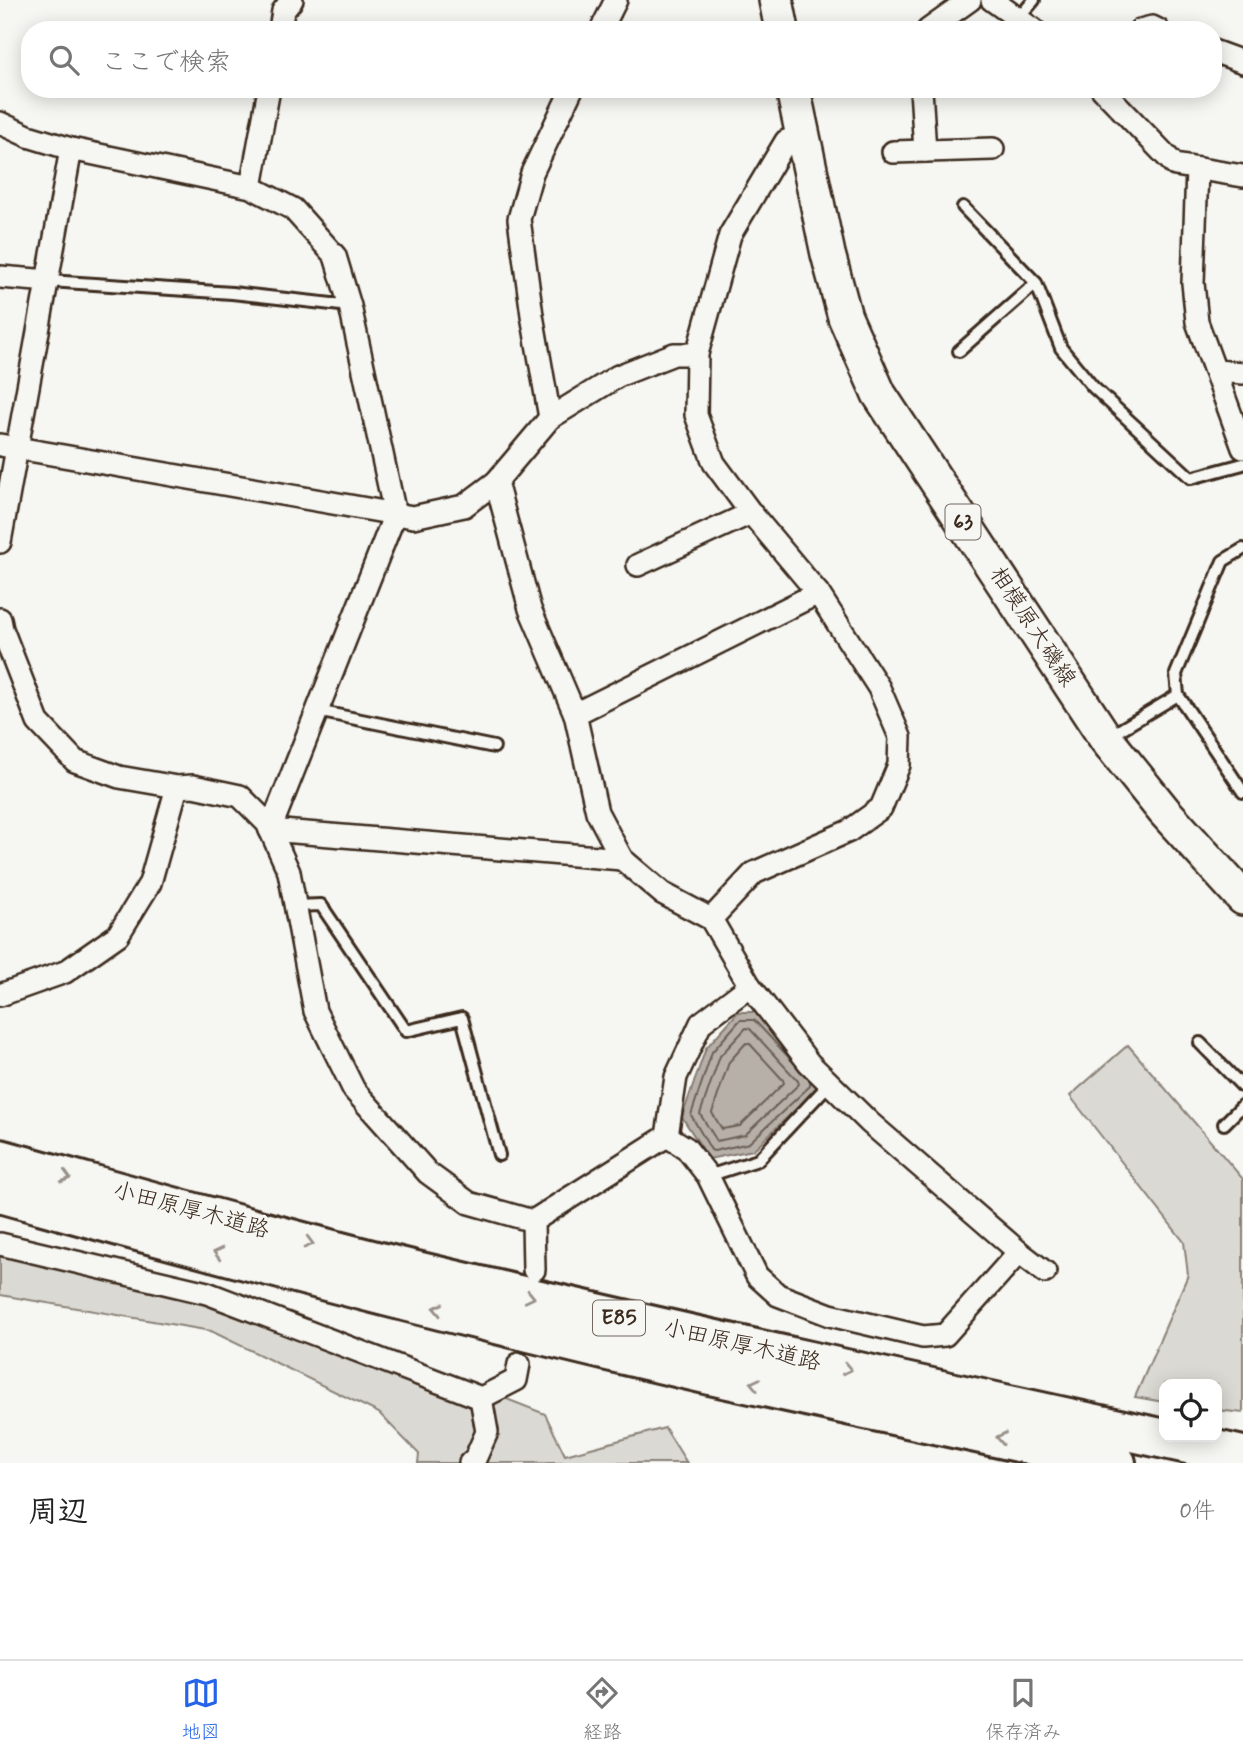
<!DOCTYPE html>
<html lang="ja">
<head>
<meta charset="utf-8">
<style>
  :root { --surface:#fff; --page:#f6f6f6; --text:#222; --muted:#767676; --line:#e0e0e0; --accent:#2563eb }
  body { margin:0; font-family:Mynerve,"Klee One",sans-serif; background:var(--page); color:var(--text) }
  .controls { position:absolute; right:21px; bottom:21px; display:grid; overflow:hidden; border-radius:14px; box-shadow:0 4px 18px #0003 }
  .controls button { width:63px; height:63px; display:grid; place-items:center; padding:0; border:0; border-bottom:2px solid var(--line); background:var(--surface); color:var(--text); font:35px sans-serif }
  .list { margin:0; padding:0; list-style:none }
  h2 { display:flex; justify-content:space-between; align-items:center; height:91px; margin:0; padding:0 28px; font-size:30px }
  h2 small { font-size:23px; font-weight:400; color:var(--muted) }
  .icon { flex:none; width:38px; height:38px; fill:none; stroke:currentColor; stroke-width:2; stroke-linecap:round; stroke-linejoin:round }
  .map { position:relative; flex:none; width:1243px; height:1463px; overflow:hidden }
  .search { position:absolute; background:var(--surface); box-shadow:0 4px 18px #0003; left:21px; right:21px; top:21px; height:77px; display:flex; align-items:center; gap:18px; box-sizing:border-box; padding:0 24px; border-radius:28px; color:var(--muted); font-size:26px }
  .sheet { height:196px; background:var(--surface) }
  nav { display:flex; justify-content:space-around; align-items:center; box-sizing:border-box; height:98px; border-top:2px solid var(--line); background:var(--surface); font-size:19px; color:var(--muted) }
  nav a { display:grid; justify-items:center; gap:4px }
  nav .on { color:var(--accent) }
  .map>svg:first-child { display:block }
  .green { fill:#dad9d3; stroke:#8a8278; stroke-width:2 }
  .water { fill:#b6b0a9; stroke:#857a71; stroke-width:2 }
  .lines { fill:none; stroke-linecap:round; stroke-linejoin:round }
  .shore { stroke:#6c6056; stroke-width:2 }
  .lane-casing { stroke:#3b2a1e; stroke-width:16 }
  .street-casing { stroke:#3b2a1e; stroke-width:26 }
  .primary-casing { stroke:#3b2a1e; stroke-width:38 }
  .highway-casing { stroke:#3b2a1e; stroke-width:44 }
  .lane { stroke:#f6f6f2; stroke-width:10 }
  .street { stroke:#f6f6f2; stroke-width:21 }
  .primary { stroke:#f6f6f2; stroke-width:33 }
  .highway { stroke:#f6f6f2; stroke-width:38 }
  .oneway { stroke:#989088 }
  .labels { text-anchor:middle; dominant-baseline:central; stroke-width:6; stroke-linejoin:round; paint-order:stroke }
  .shield { fill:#f6f6f2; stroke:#73675e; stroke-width:2 }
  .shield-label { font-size:21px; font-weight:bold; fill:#3b2a1e }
  .street-label { font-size:23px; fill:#3b2a1e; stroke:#f6f6f2 }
</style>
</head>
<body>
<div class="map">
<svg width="1243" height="1463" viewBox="0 0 1243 1463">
  <rect width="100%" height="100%" fill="#f6f6f2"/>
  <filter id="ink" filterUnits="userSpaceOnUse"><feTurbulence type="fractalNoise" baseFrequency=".0143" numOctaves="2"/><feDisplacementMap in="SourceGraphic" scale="14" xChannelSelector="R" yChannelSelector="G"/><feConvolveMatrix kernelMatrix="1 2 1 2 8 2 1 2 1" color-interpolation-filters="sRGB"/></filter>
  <g filter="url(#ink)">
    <g class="green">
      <polygon points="1128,1045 1243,1179 1243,1413 1217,1410 1217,1384 1164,1384 1164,1402 1135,1397 1188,1275 1184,1242 1070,1096"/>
      <polygon points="0,1234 227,1289 545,1414 565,1455 665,1428 687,1463 418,1463 419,1454 379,1413 211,1331 0,1295"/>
    </g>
    <polygon class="water" points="738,1012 756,1012 822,1084 753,1150 709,1159 682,1117 706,1048"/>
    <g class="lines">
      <g class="shore">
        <polygon points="746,1028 750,1029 798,1081 799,1084 745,1135 717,1141 700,1114 720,1056"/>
        <polygon points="746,1043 750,1044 783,1080 784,1083 740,1126 722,1129 712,1113 729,1062"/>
        <polyline points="795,1064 754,1020 740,1020 712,1052 691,1115 711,1150 714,1151 749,1143 810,1086 810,1082"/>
      </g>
      <defs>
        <g id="lane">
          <polyline points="1018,19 1034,0"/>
          <polyline points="963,207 1036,283 1061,348 1093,387 1191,478 1243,464"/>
          <polyline points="49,281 232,293 350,306"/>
          <polyline points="959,351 1036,283"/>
          <polyline points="1243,549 1223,561 1176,674 1178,695 1243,792"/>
          <polyline points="317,711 494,747"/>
          <polyline points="1108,737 1178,695"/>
          <polyline points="295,906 321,905 406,1031 462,1018 499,1155"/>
          <polyline points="1200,1043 1243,1087"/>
          <polyline points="1224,1124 1243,1105"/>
          <polyline points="708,1176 758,1160 830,1083"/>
        </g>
        <g id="street">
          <polyline points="992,0 1034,30"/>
          <polyline points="280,30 283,11 292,0"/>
          <polyline points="601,30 616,0"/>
          <polyline points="928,30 970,0"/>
          <polyline points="1140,30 1152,27 1158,30"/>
          <polyline points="1213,51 1243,62"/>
          <polyline points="921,89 925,151"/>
          <polyline points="1102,89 1175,165 1243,176"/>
          <polyline points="0,123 28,136 71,149 251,187 293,209 335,256 350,306 395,514 270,830 622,859"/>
          <polyline points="893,152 993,149"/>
          <polyline points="1197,169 1193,283 1197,322 1243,448"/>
          <polyline points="251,187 269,89"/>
          <polyline points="0,277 49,281"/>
          <polyline points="1215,371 1243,373"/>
          <polyline points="550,418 532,315 519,219 532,173 572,89"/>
          <polyline points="0,445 413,517 464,506 496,482 550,418 618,376 674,354 697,354"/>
          <polyline points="496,482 530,609 575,714 597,812 622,859 662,893 711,919 750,986 701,1023 676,1077 667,1136 533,1221 534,1270"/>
          <polyline points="0,542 71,149"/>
          <polyline points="638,565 751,513"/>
          <polyline points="0,619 2,629 38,722 75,761 119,777 177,787 193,786 240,796 267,823 289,872 315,1011 354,1090 428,1173 469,1203 533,1221"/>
          <polyline points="575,714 818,593"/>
          <polyline points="711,919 754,873 849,831 881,808 899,765 900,737 879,688 818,593 751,513 714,463 696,415 697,354 730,235 786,141 802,135"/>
          <polyline points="750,986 809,1063 870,1123 1019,1252 1045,1272"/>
          <polyline points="0,995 65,972 118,935 150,883 177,787"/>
          <polyline points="667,1136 686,1148 708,1176 757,1276 778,1295 830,1315 923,1337 945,1335 1019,1252"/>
          <polyline points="0,1244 207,1293 481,1398 516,1380 519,1364"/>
          <polyline points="470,1463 475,1459 487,1432 481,1398"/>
        </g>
        <g id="primary">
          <polyline points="776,0 782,30"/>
          <polyline points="793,89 828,254 845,317 879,394 1106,739 1164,811 1243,898"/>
        </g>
        <g id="highway">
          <path d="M 0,1159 C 138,1197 276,1237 416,1271 C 691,1336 967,1396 1243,1456"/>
          <path d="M 0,1193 C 235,1259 472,1320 710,1375 C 845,1405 981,1434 1116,1463"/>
        </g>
      </defs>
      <use href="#lane" class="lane-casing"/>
      <use href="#street" class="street-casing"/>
      <use href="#primary" class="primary-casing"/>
      <use href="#highway" class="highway-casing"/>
      <use href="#lane" class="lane"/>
      <use href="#street" class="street"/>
      <use href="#primary" class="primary"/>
      <use href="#highway" class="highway"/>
    </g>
    <defs><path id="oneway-chevron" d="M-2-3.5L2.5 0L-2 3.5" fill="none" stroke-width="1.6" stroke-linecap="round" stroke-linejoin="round" transform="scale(1.75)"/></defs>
    <g class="oneway">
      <use href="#oneway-chevron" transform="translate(66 1177) rotate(16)"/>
      <use href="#oneway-chevron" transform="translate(309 1243) rotate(15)"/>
      <use href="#oneway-chevron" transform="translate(218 1253) rotate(-166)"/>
      <use href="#oneway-chevron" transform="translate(530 1297) rotate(13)"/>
      <use href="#oneway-chevron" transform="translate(438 1309) rotate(-167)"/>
      <use href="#oneway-chevron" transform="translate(847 1369) rotate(12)"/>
      <use href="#oneway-chevron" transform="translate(755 1384) rotate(-168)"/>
      <use href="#oneway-chevron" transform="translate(1001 1438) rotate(-168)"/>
    </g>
  </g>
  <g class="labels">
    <g class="shield">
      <rect x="945.5" y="504.5" width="35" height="35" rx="5"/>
      <rect x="593" y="1300.5" width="52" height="35" rx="5"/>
    </g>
    <g class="shield-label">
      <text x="963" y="522">63</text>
      <text x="619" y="1318">E85</text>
    </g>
    <g class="street-label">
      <text transform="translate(1032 627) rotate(57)">相模原大磯線</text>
      <text transform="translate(191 1211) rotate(15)">小田原厚木道路</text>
      <text transform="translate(742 1346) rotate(13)">小田原厚木道路</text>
    </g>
  </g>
</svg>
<div class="controls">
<button><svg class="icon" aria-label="locate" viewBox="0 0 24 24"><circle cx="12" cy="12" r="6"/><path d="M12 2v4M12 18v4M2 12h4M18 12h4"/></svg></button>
</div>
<div class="search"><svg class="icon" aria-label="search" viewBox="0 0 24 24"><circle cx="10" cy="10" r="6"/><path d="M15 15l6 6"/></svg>ここで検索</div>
</div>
<section class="sheet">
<h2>周辺<small>0件</small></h2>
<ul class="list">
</ul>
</section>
<nav>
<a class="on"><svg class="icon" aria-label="map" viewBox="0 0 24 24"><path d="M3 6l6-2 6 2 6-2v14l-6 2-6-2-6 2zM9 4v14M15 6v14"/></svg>地図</a>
<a><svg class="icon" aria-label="directions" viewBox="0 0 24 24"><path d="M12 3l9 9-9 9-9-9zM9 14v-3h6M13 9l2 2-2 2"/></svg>経路</a>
<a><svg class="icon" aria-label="saved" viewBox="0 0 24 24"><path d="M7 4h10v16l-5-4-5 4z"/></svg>保存済み</a>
</nav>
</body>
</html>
